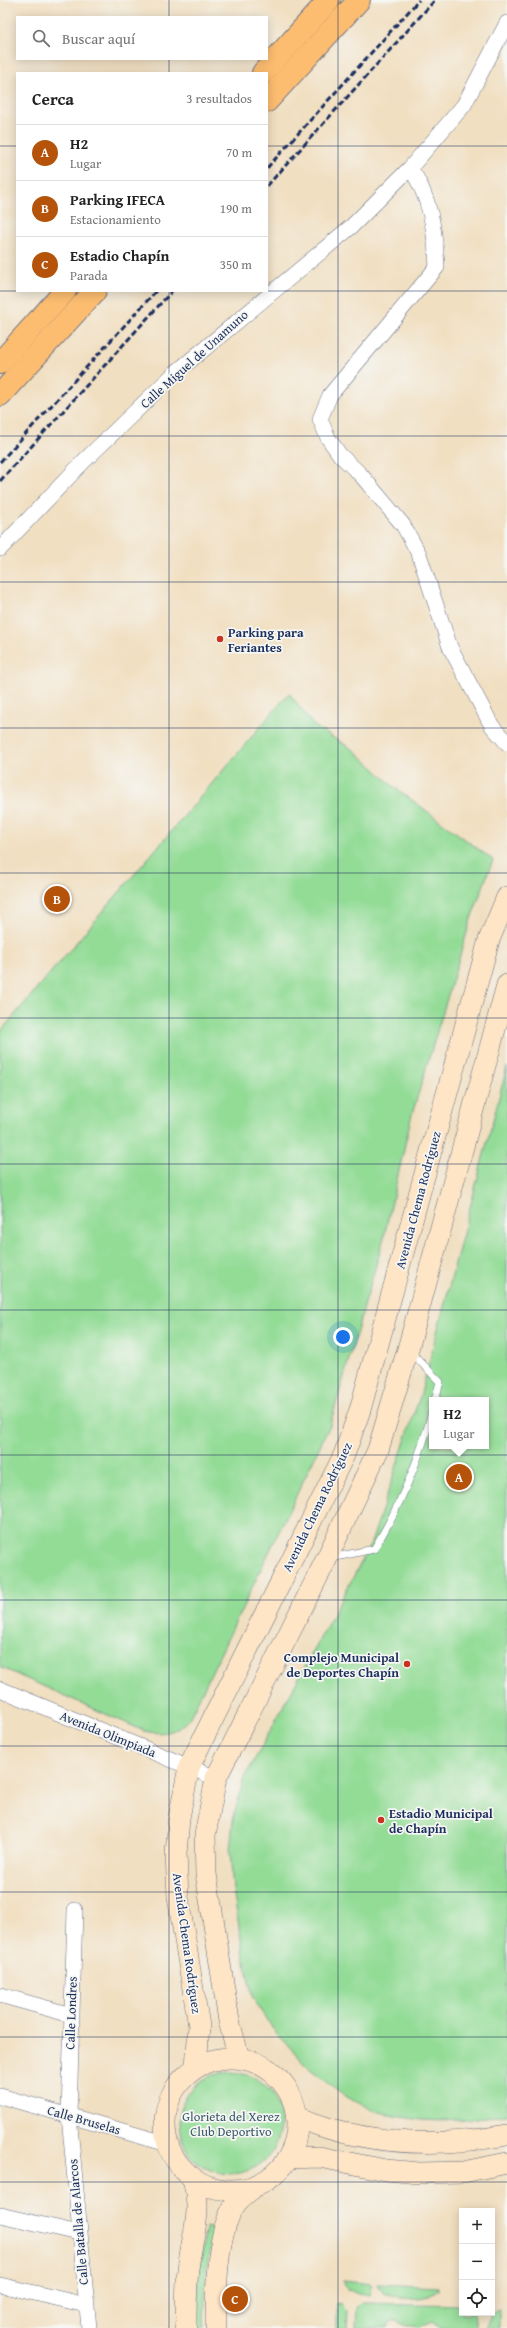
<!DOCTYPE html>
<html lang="es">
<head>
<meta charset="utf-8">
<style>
  :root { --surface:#fff; --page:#f2f2f2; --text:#222; --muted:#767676; --line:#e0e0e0; --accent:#b45309 }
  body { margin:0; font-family:"Gentium Book Plus",serif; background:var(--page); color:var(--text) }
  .controls { position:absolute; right:12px; bottom:12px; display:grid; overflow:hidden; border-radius:0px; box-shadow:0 2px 10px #0003 }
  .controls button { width:36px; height:36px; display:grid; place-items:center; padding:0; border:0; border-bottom:1px solid var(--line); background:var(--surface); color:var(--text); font:20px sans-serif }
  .you { position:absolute; left:343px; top:1337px; width:14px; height:14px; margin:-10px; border:3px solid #fff; border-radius:50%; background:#1a73e8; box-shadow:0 0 0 6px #1a73e833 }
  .badge { display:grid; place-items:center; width:26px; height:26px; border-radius:50%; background:var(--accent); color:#fff; font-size:13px; font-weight:700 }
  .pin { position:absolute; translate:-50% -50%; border:2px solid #fff; box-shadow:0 1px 4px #0006 }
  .popup { position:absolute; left:429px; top:1397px; width:60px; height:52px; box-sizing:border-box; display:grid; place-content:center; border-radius:0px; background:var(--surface); filter:drop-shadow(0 1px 3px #0005); font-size:13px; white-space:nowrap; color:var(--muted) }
  .popup b { font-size:15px; color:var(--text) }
  .popup::after { content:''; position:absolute; left:50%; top:100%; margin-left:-8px; border:8px solid transparent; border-top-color:var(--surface) }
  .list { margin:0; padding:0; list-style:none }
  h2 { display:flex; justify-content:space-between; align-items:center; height:52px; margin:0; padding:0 16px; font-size:17px }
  h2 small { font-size:13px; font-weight:400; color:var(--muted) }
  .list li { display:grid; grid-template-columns:26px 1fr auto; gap:12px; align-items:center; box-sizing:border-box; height:56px; padding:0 16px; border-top:1px solid var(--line) }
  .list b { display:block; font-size:15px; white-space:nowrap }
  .list p { margin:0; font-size:13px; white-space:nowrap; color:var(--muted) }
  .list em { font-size:13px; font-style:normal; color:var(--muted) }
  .icon { flex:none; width:22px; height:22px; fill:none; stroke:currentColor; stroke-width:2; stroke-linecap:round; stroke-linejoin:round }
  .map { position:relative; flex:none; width:507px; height:2328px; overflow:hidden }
  .search { position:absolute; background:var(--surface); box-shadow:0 2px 10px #0003; left:16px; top:16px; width:252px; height:44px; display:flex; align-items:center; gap:10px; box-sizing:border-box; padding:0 14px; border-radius:0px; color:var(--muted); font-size:15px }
  .panel { position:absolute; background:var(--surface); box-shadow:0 2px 10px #0003; left:16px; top:72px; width:252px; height:220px; border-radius:0px }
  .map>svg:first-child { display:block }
  .green { fill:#93dc96; stroke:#57867a; fill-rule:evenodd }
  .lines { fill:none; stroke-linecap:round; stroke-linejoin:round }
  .lane-casing { stroke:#666d81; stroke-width:8 }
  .street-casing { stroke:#666d81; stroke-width:16 }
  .secondary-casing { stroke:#666d81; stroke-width:22 }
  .primary-casing { stroke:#666d81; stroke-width:24 }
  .lane { stroke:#fff; stroke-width:7 }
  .street { stroke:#fff; stroke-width:15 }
  .secondary { stroke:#fee5c5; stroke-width:21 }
  .primary { stroke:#fcbd6f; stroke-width:22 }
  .rail { stroke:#1b2f5e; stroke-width:3; stroke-dasharray:6 3; stroke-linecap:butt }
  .grid { fill:none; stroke:#1b2f5e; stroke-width:1; stroke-opacity:0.55 }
  .poi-dot { fill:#c8321e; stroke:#f6f6f2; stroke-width:1.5 }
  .labels { text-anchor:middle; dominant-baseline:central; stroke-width:3.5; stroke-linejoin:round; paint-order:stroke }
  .street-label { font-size:13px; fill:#1b2f5e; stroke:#f6f6f2 }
  .poi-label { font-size:13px; font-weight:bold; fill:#1b2f5e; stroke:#f6f6f2; text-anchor:start }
  .park-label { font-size:13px; fill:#395a6c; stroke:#f6f6f2 }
</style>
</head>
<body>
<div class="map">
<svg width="507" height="2328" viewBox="0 0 507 2328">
  <rect width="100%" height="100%" fill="#f6f6f2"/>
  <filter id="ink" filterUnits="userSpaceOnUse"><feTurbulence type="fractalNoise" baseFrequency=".025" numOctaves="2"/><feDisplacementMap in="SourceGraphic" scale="8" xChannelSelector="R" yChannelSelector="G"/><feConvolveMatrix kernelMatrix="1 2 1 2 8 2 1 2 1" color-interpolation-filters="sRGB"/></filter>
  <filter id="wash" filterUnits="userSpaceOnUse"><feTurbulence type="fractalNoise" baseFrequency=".012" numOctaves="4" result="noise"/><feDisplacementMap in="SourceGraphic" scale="16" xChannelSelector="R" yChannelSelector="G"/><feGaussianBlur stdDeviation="0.9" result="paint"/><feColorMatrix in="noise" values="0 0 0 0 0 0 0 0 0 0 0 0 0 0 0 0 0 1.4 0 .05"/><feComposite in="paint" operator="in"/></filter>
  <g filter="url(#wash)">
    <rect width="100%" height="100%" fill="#f1dfc1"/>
    <g class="green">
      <path d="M 289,693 L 313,725 L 355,751 L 393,786 L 493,860 L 471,919 L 411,1118 L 383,1241 L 330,1425 L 190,1717 C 178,1733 163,1735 144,1731 L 0,1667 L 0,1032 Z"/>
      <path d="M 507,1067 L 507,2115 L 445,2121 L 421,2120 L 384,2114 L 372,2111 L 347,2097 L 311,2070 L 271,2027 L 253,1998 L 247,1974 L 233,1890 L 230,1851 L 233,1820 L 243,1781 L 370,1546 L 421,1393 ZM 432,1400 L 486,1400 L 486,1446 L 432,1446 Z"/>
      <circle cx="230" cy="2123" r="51"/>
      <polygon points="206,2227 213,2229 206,2276 204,2328 196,2328 198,2276"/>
      <path d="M 343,2281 L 372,2284 L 369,2295 C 360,2296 351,2292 344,2286 Z"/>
      <path d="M 378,2284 L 438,2287 L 438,2290 C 428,2301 383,2301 378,2284 Z"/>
      <polygon points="337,2303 342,2304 348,2310 347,2328 337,2328"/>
      <polygon points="361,2303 462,2305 462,2313 474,2313 476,2328 440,2328 432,2322 417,2328 415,2326 407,2326 396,2321 389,2323 387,2328 356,2328 357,2308"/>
      <polygon points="499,2309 499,2328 486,2328 489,2316"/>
    </g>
  </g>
  <g filter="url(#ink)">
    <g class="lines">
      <defs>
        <g id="lane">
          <polyline points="410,1351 440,1382 435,1400"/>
          <path d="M 331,1558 L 374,1549 C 400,1506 419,1461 432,1412"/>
        </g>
        <g id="street">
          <path d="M 410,168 C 431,197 435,232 437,267 L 330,395 L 320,419 L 328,438 L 340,455 L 361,475 L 403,525 L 419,554 L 450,647 L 492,726 L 507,743"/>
          <polyline points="0,549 82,463 174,374 352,226 410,168 464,105 507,23"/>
          <polyline points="0,1689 216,1778"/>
          <polyline points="75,1910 69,2116 89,2328"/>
          <polyline points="0,1995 71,2015"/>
          <polyline points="0,2096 168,2144"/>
          <polyline points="0,2215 79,2233"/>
          <polyline points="0,2285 86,2305"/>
        </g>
        <g id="secondary">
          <polyline points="239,2058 229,2021 206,1874 205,1835 216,1778 327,1558 378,1450 408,1349 507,985"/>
          <circle cx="231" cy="2124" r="66"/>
          <polyline points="196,2067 199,2026 178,1897 176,1854 179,1818 189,1767 344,1455 360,1410 489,940 507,897"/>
          <path d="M 297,2117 C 364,2145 436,2148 507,2135"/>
          <polyline points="288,2158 319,2157 386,2170 419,2173 463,2172 507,2163"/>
          <path d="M 186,2328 C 186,2309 186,2289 188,2269 C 192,2235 203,2213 193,2178"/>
          <path d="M 216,2328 C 216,2294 215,2230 237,2202 C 242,2196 250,2191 255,2186"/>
        </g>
        <g id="primary">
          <polyline points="263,73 329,0"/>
          <polyline points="267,101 359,0"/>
          <polyline points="0,363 65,291"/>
          <polyline points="0,395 95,291"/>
        </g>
      </defs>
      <use href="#lane" class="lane-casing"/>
      <use href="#street" class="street-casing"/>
      <use href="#secondary" class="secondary-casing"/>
      <use href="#primary" class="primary-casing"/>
      <use href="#lane" class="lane"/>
      <use href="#street" class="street"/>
      <use href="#secondary" class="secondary"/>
      <use href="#primary" class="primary"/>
      <g class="rail">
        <polyline points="267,168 419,0"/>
        <polyline points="267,186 435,0"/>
        <polyline points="0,462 156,291"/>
        <polyline points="0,481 172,291"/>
      </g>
    </g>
  </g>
  <path class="grid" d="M 169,0 L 169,17M 338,0 L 338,2328M 169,59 L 169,73M 0,146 L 17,146M 267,146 L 507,146M 0,291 L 17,291M 17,291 L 267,291M 169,291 L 169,2328M 267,291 L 507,291M 0,436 L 507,436M 0,582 L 507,582M 0,728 L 507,728M 0,873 L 507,873M 0,1018 L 507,1018M 0,1164 L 507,1164M 0,1310 L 507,1310M 0,1455 L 507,1455M 0,1600 L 507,1600M 0,1746 L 507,1746M 0,1892 L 507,1892M 0,2037 L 507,2037M 0,2182 L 507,2182"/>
  <g class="poi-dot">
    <circle cx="220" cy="639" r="4"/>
    <circle cx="407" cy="1664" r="4"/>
    <circle cx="381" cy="1820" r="4"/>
  </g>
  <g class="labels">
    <g class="street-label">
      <text transform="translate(194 359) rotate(-42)">Calle Miguel de Unamuno</text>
      <text transform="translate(418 1200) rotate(-75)">Avenida Chema Rodríguez</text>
      <text transform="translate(317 1507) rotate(-64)">Avenida Chema Rodríguez</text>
      <text transform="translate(108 1734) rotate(22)">Avenida Olimpiada</text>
      <text transform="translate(187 1943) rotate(82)">Avenida Chema Rodríguez</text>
      <text transform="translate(71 2013) rotate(-88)">Calle Londres</text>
      <text transform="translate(84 2120) rotate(16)">Calle Bruselas</text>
      <text transform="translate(78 2222) rotate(-95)">Calle Batalla de Alarcos</text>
    </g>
    <g class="poi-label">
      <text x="228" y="632">Parking para<tspan x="228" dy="15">Feriantes</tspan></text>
      <text x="399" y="1657" text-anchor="end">Complejo Municipal<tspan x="399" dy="15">de Deportes Chapín</tspan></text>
      <text x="389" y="1813">Estadio Municipal<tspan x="389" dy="15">de Chapín</tspan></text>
    </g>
    <g class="park-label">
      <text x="231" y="2116">Glorieta del Xerez<tspan x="231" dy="15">Club Deportivo</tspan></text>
    </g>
  </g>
</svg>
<div class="controls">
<button>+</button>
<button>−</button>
<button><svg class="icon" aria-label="locate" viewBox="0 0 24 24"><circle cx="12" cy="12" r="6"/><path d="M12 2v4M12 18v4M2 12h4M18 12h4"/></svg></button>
</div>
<div class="you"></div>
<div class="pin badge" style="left:459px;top:1477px">A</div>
<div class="popup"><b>H2</b>Lugar</div>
<div class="pin badge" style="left:57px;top:899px">B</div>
<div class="pin badge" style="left:235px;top:2299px">C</div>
<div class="search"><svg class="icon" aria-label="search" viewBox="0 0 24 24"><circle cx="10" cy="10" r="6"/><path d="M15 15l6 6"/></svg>Buscar aquí</div>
<section class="panel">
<h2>Cerca<small>3 resultados</small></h2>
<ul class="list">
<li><span class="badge">A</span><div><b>H2</b><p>Lugar</p></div><em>70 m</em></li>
<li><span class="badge">B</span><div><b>Parking IFECA</b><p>Estacionamiento</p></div><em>190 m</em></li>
<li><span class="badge">C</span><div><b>Estadio Chapín</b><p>Parada</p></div><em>350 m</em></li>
</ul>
</section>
</div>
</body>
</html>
